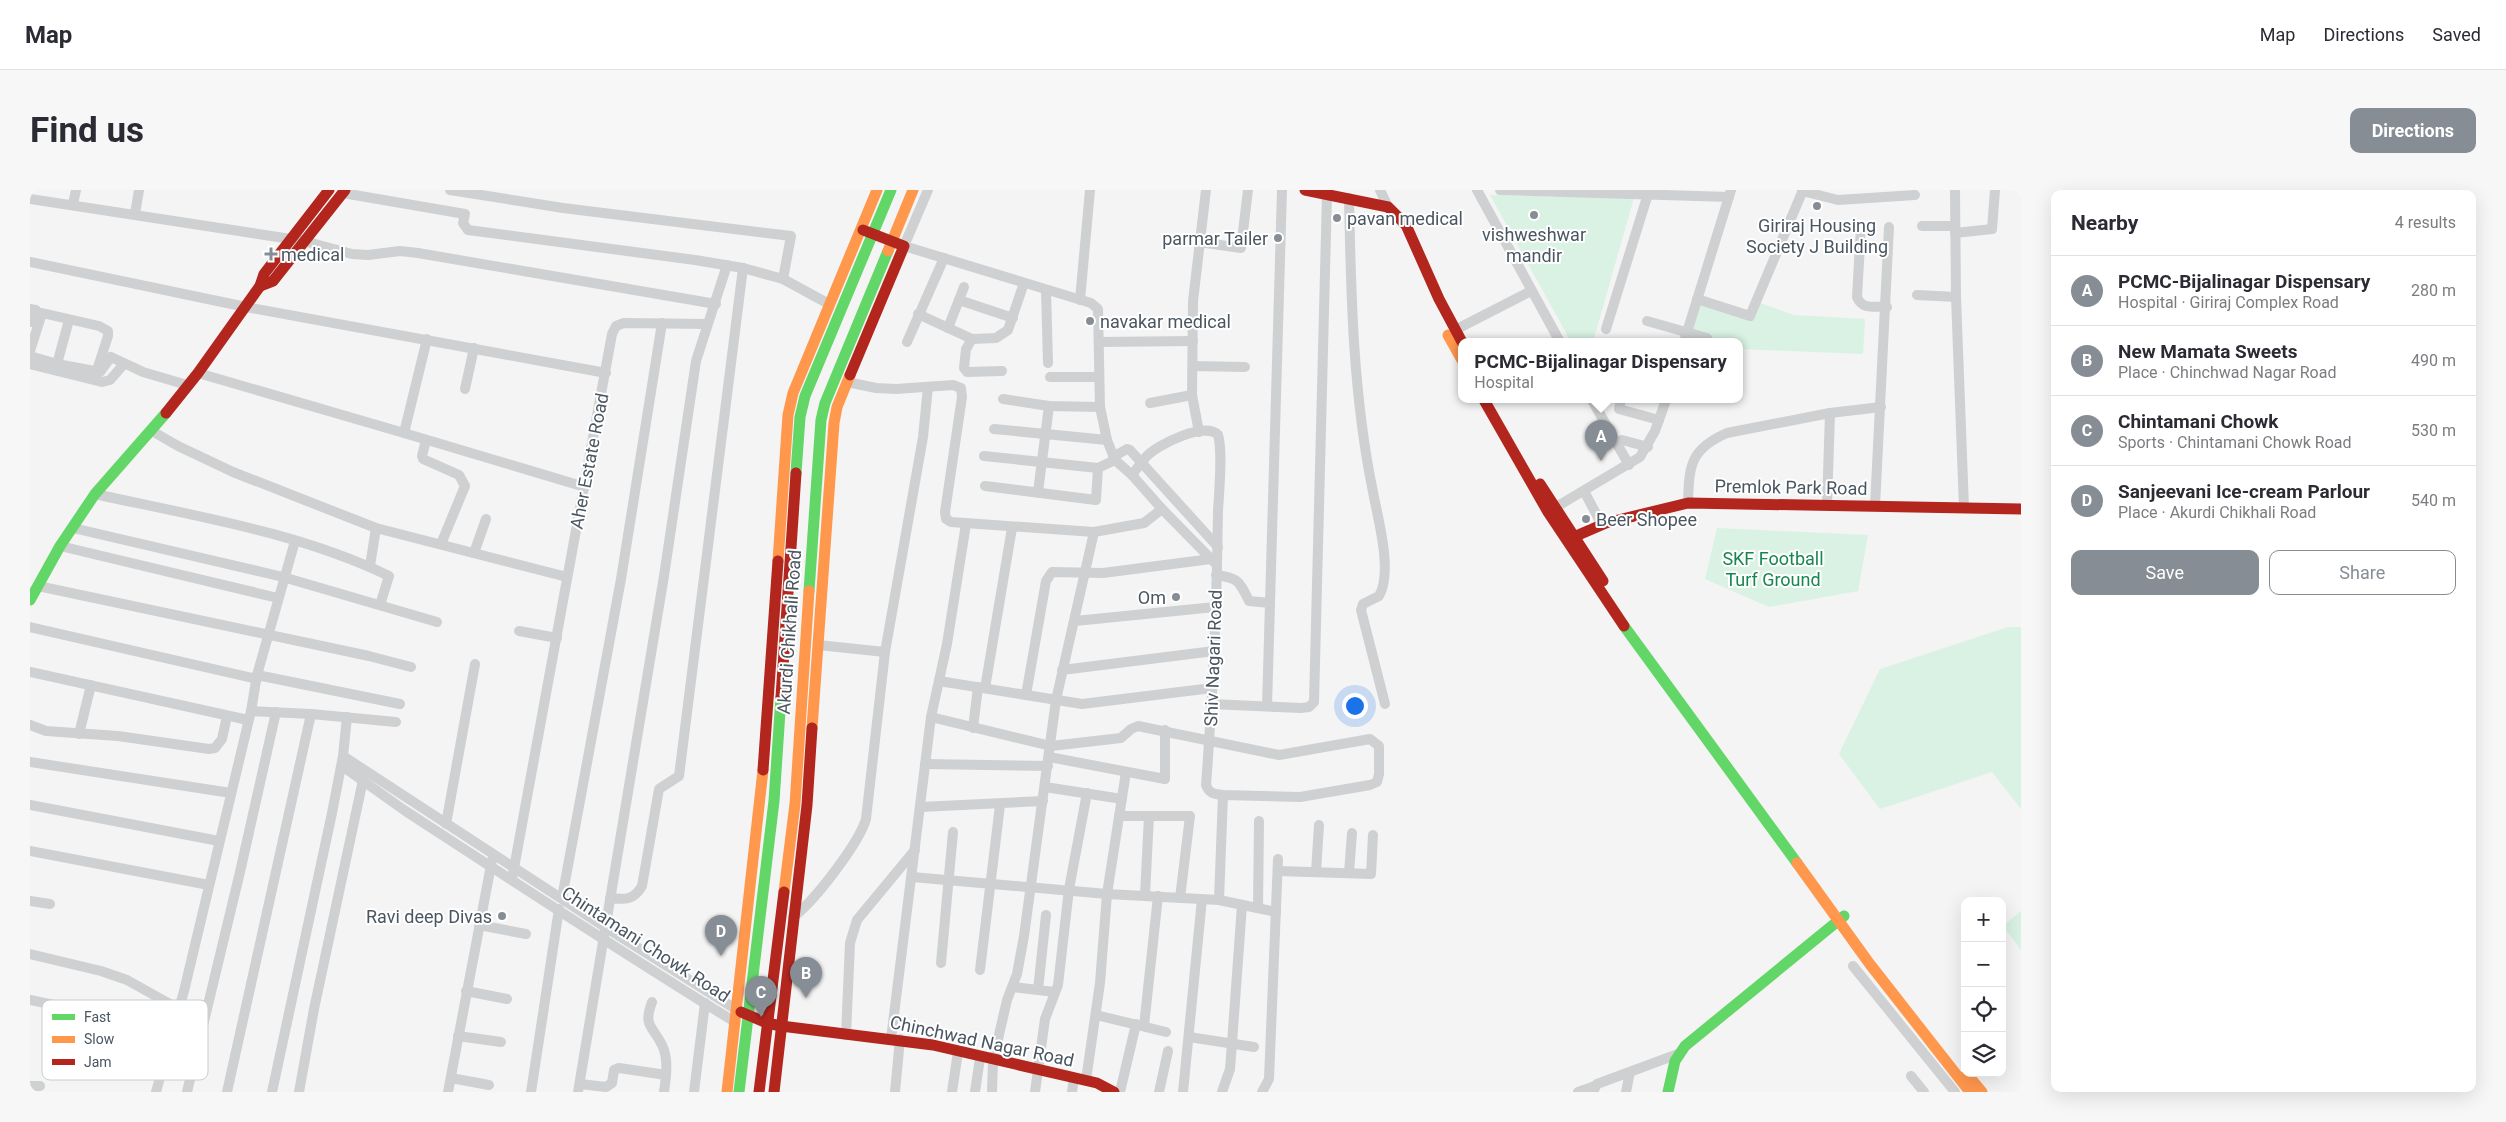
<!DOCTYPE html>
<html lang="en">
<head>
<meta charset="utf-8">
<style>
  :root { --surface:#fff; --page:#f7f7f7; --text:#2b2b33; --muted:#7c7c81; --line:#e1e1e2; --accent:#868d94 }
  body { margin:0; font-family:Roboto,sans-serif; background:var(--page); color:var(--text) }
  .controls { position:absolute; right:15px; bottom:15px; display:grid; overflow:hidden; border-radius:10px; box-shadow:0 5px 20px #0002 }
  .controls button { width:45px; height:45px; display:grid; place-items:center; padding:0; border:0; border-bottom:1px solid var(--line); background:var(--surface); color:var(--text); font:25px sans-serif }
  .you { position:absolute; left:1324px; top:515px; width:18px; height:18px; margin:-12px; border:4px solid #fff; border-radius:50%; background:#1a73e8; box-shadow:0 0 0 8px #1a73e833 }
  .badge { display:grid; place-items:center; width:32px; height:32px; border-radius:50%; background:var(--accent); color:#fff; font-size:16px; font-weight:700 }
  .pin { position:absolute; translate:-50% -41px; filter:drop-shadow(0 1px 2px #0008) }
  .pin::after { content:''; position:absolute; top:26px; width:18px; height:15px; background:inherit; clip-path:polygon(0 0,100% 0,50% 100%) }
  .popup { position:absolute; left:1428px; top:148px; width:285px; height:65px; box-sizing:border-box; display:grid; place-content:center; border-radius:10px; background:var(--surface); filter:drop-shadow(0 1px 4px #0005); font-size:16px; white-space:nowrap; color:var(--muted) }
  .popup b { font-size:19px; color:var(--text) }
  .popup::after { content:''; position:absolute; left:50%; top:100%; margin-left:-10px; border:10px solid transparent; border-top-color:var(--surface) }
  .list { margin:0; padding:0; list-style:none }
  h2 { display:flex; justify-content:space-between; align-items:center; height:65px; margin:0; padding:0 20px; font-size:21px }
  h2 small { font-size:16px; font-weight:400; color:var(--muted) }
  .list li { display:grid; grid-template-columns:32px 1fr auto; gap:15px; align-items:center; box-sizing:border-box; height:70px; padding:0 20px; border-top:1px solid var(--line) }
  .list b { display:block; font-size:19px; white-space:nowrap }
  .list p { margin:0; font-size:16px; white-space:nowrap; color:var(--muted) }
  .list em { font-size:16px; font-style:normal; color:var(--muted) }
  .actions { display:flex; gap:10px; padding:15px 20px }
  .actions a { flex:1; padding:11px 0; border:1px solid var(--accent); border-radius:10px; text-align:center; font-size:18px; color:var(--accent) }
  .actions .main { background:var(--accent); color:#fff }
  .icon { flex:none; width:28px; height:28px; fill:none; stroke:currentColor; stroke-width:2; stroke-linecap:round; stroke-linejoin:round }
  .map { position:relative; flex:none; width:1991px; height:902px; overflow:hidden; border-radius:10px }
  header { display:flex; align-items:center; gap:30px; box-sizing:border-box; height:70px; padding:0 25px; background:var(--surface); border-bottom:1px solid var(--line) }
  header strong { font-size:24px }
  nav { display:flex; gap:28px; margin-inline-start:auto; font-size:18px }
  .intro { display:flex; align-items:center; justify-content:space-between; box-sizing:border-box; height:120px; padding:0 30px }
  h1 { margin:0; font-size:35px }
  .button { padding:12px 22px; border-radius:10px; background:var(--accent); color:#fff; font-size:18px; font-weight:700 }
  main { display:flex; gap:30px; padding:0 30px }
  aside { flex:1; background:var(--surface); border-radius:10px; box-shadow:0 5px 20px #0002 }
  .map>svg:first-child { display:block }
  .green { fill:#d9f2e3 }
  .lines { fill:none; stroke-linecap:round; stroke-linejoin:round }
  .street { stroke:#ced0d2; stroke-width:10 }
  .fast { stroke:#63d668; stroke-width:11 }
  .slow { stroke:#ff974d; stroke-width:11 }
  .jam { stroke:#b3261e; stroke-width:11 }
  .poi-dot { fill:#868d94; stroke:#fff; stroke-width:2 }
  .labels { text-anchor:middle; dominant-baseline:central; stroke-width:4; stroke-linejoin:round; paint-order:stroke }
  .poi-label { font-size:18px; fill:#4a5661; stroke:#fff; text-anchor:start }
  .street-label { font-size:18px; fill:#4a5661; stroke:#fff }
  .park-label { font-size:18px; fill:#17864f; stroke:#fff }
  .key { fill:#fff; stroke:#c9ccd0; stroke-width:1 }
  .key-label { font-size:14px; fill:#4a5661 }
</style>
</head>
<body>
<header>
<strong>Map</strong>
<nav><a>Map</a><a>Directions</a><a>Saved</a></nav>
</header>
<div class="intro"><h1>Find us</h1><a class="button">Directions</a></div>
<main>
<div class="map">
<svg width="1991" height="902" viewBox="0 0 1991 902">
  <rect width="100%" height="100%" fill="#f4f4f4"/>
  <g class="green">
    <polygon points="1460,5 1604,8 1563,152 1541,152"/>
    <polygon points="1667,109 1720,126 1727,112 1764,125 1835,129 1833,164 1710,159 1710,152 1683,152 1656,146"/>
    <polygon points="1687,338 1838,345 1828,401 1739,417 1675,389"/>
    <polygon points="1978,437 1991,437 1991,619 1962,582 1850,619 1809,564 1850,479"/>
    <polygon points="1991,721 1991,760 1973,736"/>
  </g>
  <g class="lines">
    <g class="street">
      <polyline points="420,0 533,18 761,46 753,89"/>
      <polyline points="898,0 874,56 1061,113 1068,119 1070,217 1077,250 1085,270 1102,285 1132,319 1187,375"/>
      <polyline points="1350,0 1358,17"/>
      <polyline points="1447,0 1530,152"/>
      <polyline points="1470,0 1699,7"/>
      <polyline points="1925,0 1926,107 1934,318"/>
      <polyline points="1772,1 1808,10 1885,5"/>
      <polyline points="313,3 435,24 433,33 438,40 665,70 713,78 753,89 799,114"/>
      <path d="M 1319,8 C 1321,107 1323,205 1343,302 C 1348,329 1363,382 1349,406 L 1333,414 L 1331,420 L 1355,514"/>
      <polyline points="0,9 274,51 322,64 338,65 370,61 388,63 686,114"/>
      <polyline points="43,14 46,0"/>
      <polyline points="105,24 109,0"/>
      <polyline points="1892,36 1925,36"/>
      <path d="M 1831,37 L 1827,107 C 1832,120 1844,116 1857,117"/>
      <polyline points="1925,43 1962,39 1965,0"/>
      <polyline points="1169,52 1211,58 1218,0"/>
      <polyline points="0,72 216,117 576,183"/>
      <polyline points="1016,100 1018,173"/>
      <polyline points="1887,105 1926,107"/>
      <polyline points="1667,109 1720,126 1773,0"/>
      <polyline points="929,110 983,128"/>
      <polyline points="1050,110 1060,0"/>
      <polyline points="0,119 6,120 2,132"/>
      <polyline points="888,124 942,149"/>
      <polyline points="1617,131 1677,148"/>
      <polyline points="918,138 934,97"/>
      <polyline points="1576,139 1618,4"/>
      <polyline points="1425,140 1501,101"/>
      <polyline points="877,152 914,68"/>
      <polyline points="1069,152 1163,151"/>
      <polyline points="1654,152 1701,0"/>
      <polyline points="0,161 12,123 69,136 78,141 78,146 67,180"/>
      <polyline points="0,166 27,174 70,182 81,167 113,182 157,195"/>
      <polyline points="0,174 72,192 80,190 94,174"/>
      <polyline points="27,174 39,130"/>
      <polyline points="1163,176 1215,177"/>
      <polyline points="972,181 937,182 934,178 936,159 942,149 966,148 978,140 994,93"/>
      <polyline points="168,183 374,243 397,149"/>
      <polyline points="1020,187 1069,187"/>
      <polyline points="817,192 846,198 866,199 923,195 931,198 932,207 915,322 916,329 921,332 1064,342 1114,333 1132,319"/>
      <polyline points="435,199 444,158"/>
      <polyline points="973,209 1019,216 1070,217"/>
      <polyline points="1562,210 1599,275"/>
      <polyline points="1591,210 1589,219 1629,230"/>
      <polyline points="1120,213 1162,205"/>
      <polyline points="964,239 1077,250"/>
      <polyline points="122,241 148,256 203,282 346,338 537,387"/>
      <polyline points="1169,242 1162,205 1163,111 1176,0"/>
      <polyline points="374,243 555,297"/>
      <polyline points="396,250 392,266 393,269 429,285 435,296 411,354"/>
      <polyline points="1592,250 1618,257"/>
      <polyline points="954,266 1068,278 1085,270"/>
      <polyline points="1083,267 1097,259 1100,260 1188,357"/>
      <polyline points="955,296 1066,310 1068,278"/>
      <polyline points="1554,301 1572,335"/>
      <polyline points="1008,302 1019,216"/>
      <path d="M 65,304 C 164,326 268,342 359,386 L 350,415"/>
      <path d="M 1658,313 C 1659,276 1660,259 1697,243 L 1800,223 L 1851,217"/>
      <polyline points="1797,315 1800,223"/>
      <polyline points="1845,316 1859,37"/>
      <polyline points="1521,320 1610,267 1625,241 1636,210"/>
      <polyline points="43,338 253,387 407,432"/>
      <polyline points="30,356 248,408"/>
      <polyline points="444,363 456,329"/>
      <polyline points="340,376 346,338"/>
      <path d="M 1186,385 C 1209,388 1209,391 1219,411 L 1240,413"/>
      <polyline points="8,396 339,466 381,477"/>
      <polyline points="1045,431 1185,417"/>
      <polyline points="0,437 227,489"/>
      <polyline points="489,441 527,448"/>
      <polyline points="788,455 855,462"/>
      <polyline points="1032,480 1184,461"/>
      <polyline points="0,482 218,530"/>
      <polyline points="227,485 370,514"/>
      <polyline points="909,491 1052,514 1182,498"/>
      <polyline points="955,498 982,338"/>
      <polyline points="996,505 1016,391 1022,382 1073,383 1181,369"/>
      <polyline points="1181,514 1271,518 1279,517 1284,512 1297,4"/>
      <polyline points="1237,516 1252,0"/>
      <polyline points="221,521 281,524 366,532"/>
      <path d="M 901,527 L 1021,556 L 1091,548 L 1101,539 L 1108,536 L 1249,565 L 1340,549 L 1349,556 L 1349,584 L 1347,592 L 1340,595 L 1270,607 L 1193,605 C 1185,604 1179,604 1176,595 C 1183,504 1187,412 1188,321 C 1189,302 1193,262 1188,245 C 1175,231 1127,255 1117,266 C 1111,272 1107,279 1102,285"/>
      <polyline points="0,535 16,541 88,546 179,559 185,558 192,549 197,526"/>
      <polyline points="943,538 948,497"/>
      <polyline points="49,544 61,495"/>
      <polyline points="313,566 575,737 707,820"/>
      <polyline points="1019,567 1135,589 1135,540"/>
      <polyline points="0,572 201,603"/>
      <polyline points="895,574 1018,576"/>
      <path d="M 312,576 C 334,591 355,607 377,622 C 486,693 594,764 705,832"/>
      <polyline points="1015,597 1092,609"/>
      <polyline points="0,615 189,651"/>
      <polyline points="891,617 1013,611"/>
      <polyline points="1089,626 1160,626 1150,708"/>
      <polyline points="416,634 445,474"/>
      <polyline points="0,661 179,695"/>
      <polyline points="1248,681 1341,684 1343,645"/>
      <polyline points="1286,682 1289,635"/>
      <polyline points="1319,683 1322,643"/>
      <polyline points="882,687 1077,704 1189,710 1246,722"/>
      <polyline points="482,689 582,144 586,136 594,133 677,134"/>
      <polyline points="1115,705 1119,626"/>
      <polyline points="532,708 591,389 632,133"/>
      <path d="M 580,708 C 595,710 604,710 612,696 L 629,599 L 649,586 L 713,78"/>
      <polyline points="1189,710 1193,605"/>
      <polyline points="0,711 20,714"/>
      <polyline points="1228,718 1229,631"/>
      <polyline points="1016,725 1008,800 1025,802"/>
      <path d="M 763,727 C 784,712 829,653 836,629 L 855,462 L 893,247 L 898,197"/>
      <polyline points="449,735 496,744"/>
      <polyline points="0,764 71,781 97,790 149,819"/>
      <polyline points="911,773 923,642"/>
      <polyline points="1823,776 1925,902"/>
      <polyline points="950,780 970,615"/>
      <polyline points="983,797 1008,800"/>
      <polyline points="436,801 477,809"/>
      <polyline points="0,810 57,822 140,853"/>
      <path d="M 622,812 C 613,836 622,835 632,855 C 639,869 636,887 634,902"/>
      <polyline points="1066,825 1136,842"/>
      <polyline points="1114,836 1128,706"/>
      <polyline points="816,845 820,753 827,730 885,660"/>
      <polyline points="428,846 471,852"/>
      <polyline points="1159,847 1224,857"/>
      <polyline points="861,849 901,527 917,454 936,334"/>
      <polyline points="1881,886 1894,902"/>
      <polyline points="421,888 459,895"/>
      <polyline points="1056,890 1070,793 1077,704 1096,582"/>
      <polyline points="550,894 576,897 582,893 584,880 589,878 636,885"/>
      <polyline points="0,896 10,896"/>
      <polyline points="126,902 154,801 221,521 227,485 265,351"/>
      <polyline points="157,902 210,682 246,522"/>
      <polyline points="197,902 281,524"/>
      <polyline points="242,902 302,623 313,566 317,527"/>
      <polyline points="269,902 284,819 333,590"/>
      <polyline points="418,902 462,670"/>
      <polyline points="501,902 529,719"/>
      <polyline points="548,902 634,386 666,171 697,75"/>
      <polyline points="664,902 675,813"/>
      <polyline points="865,902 870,849"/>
      <polyline points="922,902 928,862"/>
      <polyline points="945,902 950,868"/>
      <polyline points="962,902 963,871 977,810 987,784 994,746 1026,510 1064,342"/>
      <polyline points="1005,902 1015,829 1028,795 1039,699 1057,603"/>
      <polyline points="1042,902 1044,888"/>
      <polyline points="1090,902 1106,834"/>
      <polyline points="1129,902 1138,861"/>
      <polyline points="1153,902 1172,709"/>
      <polyline points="1192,902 1200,879 1202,853 1212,715"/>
      <polyline points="1232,902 1239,889 1248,669"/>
      <polyline points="1548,902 1565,896"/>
      <polyline points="1563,902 1567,894 1648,864"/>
      <polyline points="1596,902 1600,882"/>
    </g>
    <g class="fast">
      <polyline points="766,283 770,227 775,206 861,0"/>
      <polyline points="779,401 791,230 795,213 858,61"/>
      <polyline points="0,410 30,356 65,304 136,223"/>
      <polyline points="1594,436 1767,673"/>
      <polyline points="709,902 744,611 751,507"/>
      <polyline points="1638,902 1645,871 1655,856 1814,726"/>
    </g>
    <g class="slow">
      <polyline points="858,61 883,0"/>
      <polyline points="1418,145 1432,170"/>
      <polyline points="748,371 758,225 763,203 847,0"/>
      <polyline points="782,538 804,233 807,217 820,185"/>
      <polyline points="1767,673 1839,773 1940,902"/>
      <polyline points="754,702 765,614 779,401"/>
      <polyline points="1937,884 1952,902"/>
      <polyline points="697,902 733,580"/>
    </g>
    <g class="jam">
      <polyline points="1275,0 1358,17 1376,35 1409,109 1432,152"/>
      <polyline points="230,96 243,91 315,0"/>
      <polyline points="820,185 874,56 833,40"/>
      <polyline points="1454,210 1518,322 1594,436"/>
      <polyline points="136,223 168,183 230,96 234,84 299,0"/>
      <polyline points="1510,294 1573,391"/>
      <polyline points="1539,349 1576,333 1658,313 1991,319"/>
      <polyline points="751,507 766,283"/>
      <polyline points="733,580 748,371"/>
      <polyline points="711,822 737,833 751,836 903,855 1067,893 1084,902"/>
      <polyline points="729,902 754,702"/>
      <polyline points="744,902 777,615 782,538"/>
    </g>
  </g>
  <g class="poi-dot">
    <circle cx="1787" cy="16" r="5"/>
    <circle cx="1504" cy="25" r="5"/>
    <circle cx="1307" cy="28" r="5"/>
    <circle cx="1248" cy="48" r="5"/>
    <path d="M238.5 56.5h5v5h5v5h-5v5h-5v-5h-5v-5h5z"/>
    <circle cx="1060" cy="131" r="5"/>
    <circle cx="1556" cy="329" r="5"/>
    <circle cx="1146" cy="407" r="5"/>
    <circle cx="472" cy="726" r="5"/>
  </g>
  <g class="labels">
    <g class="poi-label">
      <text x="1317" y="28">pavan medical</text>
      <text x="1787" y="35" text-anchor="middle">Giriraj Housing<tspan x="1787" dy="21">Society J Building</tspan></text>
      <text x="1504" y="44" text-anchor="middle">vishweshwar<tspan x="1504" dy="21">mandir</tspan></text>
      <text x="1238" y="48" text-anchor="end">parmar Tailer</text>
      <text x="251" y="64">medical</text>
      <text x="1070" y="131">navakar medical</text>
      <text x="1566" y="329">Beer Shopee</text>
      <text x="1136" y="407" text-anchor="end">Om</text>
      <text x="462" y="726" text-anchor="end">Ravi deep Divas</text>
    </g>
    <g class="street-label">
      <text transform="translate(559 271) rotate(-79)">Aher Estate Road</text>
      <text transform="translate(1761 297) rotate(1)">Premlok Park Road</text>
      <text transform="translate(759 442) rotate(-86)">Akurdi Chikhali Road</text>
      <text transform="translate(1183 468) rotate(-88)">Shiv Nagari Road</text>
      <text transform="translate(616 754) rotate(33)">Chintamani Chowk Road</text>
      <text transform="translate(952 851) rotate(12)">Chinchwad Nagar Road</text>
    </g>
    <g class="park-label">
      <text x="1743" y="368">SKF Football<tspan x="1743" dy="21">Turf Ground</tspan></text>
    </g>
  </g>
  <rect x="12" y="810" width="166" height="80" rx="8" class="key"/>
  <rect x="22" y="824" width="23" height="6" fill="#63d668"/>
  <rect x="22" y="846" width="23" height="7" fill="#ff974d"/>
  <rect x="22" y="869" width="23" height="6" fill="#b3261e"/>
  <g class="key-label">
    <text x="54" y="832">Fast</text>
    <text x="54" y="854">Slow</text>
    <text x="54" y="877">Jam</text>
  </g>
</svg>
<div class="controls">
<button>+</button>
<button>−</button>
<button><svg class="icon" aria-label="locate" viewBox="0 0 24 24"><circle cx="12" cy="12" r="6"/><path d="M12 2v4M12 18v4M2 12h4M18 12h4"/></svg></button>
<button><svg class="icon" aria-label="layers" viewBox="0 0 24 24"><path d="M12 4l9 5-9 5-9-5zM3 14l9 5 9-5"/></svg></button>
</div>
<div class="you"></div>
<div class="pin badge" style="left:1571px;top:271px">A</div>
<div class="popup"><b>PCMC-Bijalinagar Dispensary</b>Hospital</div>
<div class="pin badge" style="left:776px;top:808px">B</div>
<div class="pin badge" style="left:731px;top:827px">C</div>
<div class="pin badge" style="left:691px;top:766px">D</div>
</div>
<aside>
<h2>Nearby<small>4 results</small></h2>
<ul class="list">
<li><span class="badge">A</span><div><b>PCMC-Bijalinagar Dispensary</b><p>Hospital · Giriraj Complex Road</p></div><em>280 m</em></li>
<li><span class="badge">B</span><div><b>New Mamata Sweets</b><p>Place · Chinchwad Nagar Road</p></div><em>490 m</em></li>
<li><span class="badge">C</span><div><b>Chintamani Chowk</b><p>Sports · Chintamani Chowk Road</p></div><em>530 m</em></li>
<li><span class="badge">D</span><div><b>Sanjeevani Ice-cream Parlour</b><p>Place · Akurdi Chikhali Road</p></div><em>540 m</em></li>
</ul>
<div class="actions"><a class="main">Save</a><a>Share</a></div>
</aside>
</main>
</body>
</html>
